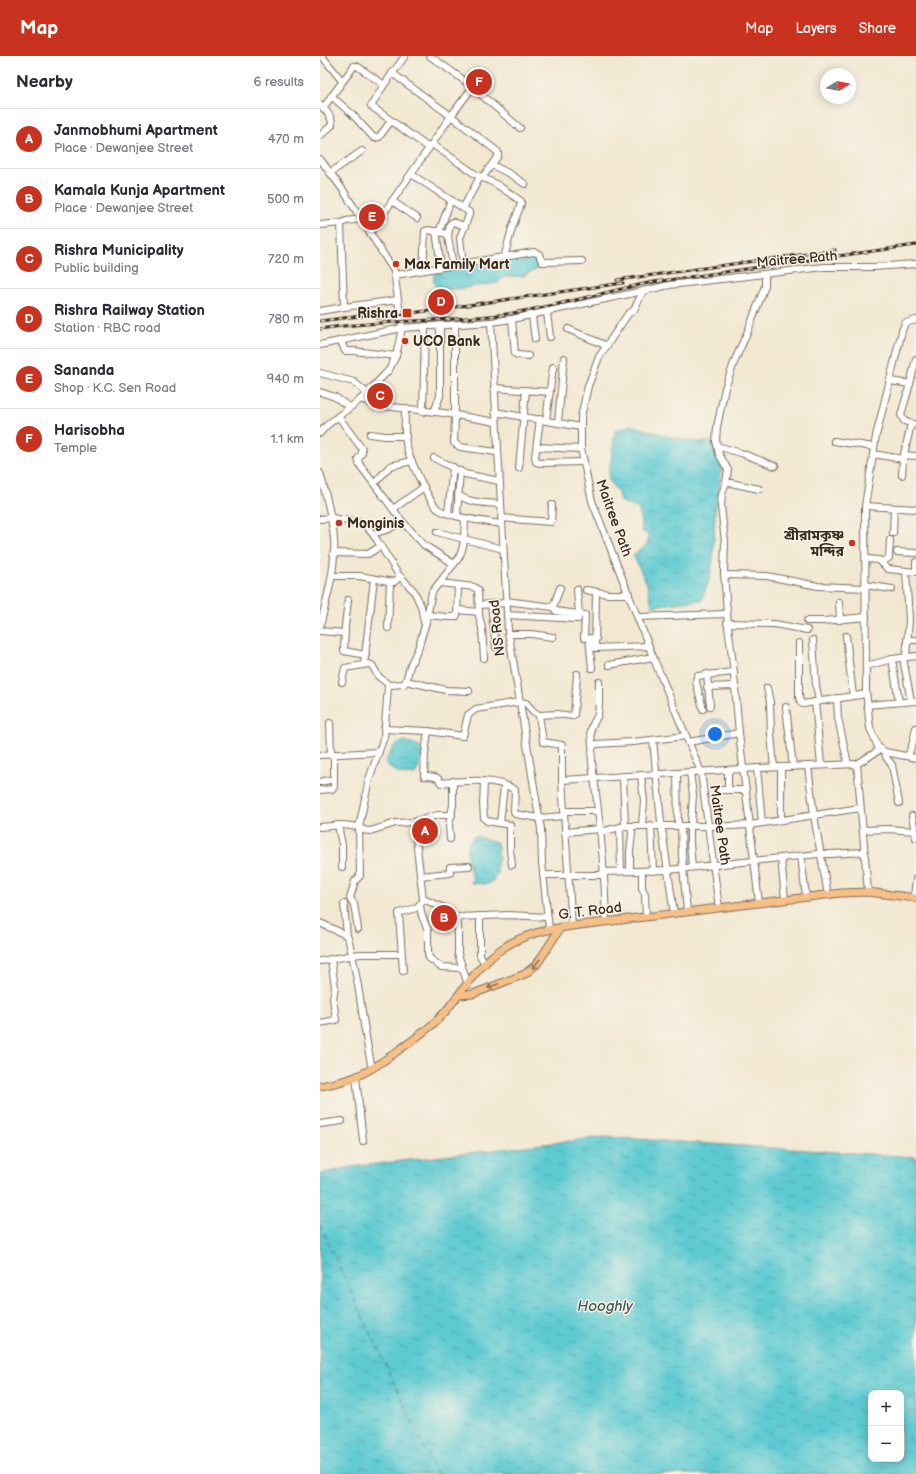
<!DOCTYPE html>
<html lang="en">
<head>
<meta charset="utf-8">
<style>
  :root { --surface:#fff; --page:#f7f7f7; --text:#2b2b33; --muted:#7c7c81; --line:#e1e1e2; --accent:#c8321e }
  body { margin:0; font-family:"Balsamiq Sans","Noto Sans Bengali",sans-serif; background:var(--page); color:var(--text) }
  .controls { position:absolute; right:12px; bottom:12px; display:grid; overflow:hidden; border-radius:8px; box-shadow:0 2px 10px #0003 }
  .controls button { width:36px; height:36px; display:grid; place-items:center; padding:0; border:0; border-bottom:1px solid var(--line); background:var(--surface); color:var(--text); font:20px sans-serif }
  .compass { position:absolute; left:500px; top:12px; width:36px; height:36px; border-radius:50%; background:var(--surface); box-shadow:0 2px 10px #0003; rotate:80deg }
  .you { position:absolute; left:395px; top:678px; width:14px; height:14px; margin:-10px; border:3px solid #fff; border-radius:50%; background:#1a73e8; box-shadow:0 0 0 6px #1a73e833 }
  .badge { display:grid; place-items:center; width:26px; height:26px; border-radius:50%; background:var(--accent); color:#fff; font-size:13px; font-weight:700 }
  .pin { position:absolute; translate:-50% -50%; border:2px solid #fff; box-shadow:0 1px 4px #0006 }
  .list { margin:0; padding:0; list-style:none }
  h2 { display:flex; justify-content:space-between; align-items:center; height:52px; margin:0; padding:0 16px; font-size:17px }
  h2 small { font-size:13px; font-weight:400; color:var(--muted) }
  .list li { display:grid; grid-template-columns:26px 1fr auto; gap:12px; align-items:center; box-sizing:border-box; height:60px; padding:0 16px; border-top:1px solid var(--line) }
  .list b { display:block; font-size:15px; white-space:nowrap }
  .list p { margin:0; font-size:13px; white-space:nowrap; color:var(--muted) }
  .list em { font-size:13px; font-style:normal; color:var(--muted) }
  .map { position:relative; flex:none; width:596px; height:1418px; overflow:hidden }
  header { display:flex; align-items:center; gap:24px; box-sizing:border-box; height:56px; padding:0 20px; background:var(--accent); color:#fff }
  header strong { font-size:19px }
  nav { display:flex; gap:22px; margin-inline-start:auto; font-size:14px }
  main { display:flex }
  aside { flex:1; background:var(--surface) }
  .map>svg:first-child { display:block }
  .water { fill:url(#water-ripples); stroke:#4c7a78; fill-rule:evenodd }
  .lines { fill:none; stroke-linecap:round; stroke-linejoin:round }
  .ferry { stroke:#455a54; stroke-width:1; stroke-dasharray:5 4; stroke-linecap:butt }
  .minor-casing { stroke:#7b6c5d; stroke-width:8 }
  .major-casing { stroke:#7b6c5d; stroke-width:9 }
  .minor { stroke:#fff; stroke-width:6 }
  .major { stroke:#f5bf86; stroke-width:7 }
  .rail-casing { stroke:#3b2a1e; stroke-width:3 }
  .rail { stroke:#f7f3e8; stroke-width:1.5; stroke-dasharray:4.5; stroke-linecap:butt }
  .oneway { stroke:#8f6d4d }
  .poi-dot { fill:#c8321e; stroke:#f7f3e8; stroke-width:1.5 }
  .labels { text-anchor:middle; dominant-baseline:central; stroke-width:3; stroke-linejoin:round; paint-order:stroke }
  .street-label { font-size:14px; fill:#3b2a1e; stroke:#f7f3e8 }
  .poi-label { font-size:14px; font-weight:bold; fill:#3b2a1e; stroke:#f7f3e8; text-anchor:start }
  .water-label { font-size:15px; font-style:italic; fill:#455a54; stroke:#f7f3e8 }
</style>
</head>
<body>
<header>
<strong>Map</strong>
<nav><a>Map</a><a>Layers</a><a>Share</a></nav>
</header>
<main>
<aside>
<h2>Nearby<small>6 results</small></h2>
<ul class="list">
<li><span class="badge">A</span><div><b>Janmobhumi Apartment</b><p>Place · Dewanjee Street</p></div><em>470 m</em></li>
<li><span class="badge">B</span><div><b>Kamala Kunja Apartment</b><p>Place · Dewanjee Street</p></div><em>500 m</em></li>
<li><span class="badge">C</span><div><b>Rishra Municipality</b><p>Public building</p></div><em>720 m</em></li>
<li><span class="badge">D</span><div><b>Rishra Railway Station</b><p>Station · RBC road</p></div><em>780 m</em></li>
<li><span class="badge">E</span><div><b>Sananda</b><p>Shop · K.C. Sen Road</p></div><em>940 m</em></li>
<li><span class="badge">F</span><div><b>Harisobha</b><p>Temple</p></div><em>1.1 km</em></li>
</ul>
</aside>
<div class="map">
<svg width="596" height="1418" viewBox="0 0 596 1418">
  <defs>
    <pattern id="water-ripples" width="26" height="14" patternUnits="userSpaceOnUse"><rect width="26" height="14" fill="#5dcad2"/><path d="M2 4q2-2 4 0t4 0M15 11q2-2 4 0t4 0" fill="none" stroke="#4ea4aa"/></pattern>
  </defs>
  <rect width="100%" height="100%" fill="#f7f3e8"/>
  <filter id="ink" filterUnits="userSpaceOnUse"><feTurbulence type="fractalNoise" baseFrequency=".025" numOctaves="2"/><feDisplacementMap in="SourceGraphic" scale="8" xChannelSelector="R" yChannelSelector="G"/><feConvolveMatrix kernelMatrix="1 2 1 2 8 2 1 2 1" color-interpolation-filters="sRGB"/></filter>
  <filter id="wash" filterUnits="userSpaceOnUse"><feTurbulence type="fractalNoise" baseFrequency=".012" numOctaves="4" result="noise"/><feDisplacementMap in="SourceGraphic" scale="16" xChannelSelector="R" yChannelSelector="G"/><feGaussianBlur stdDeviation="0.9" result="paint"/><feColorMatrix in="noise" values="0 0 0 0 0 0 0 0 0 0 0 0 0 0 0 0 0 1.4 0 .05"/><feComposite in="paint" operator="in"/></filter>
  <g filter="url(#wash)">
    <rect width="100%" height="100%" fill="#f2e8d1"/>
    <g class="water">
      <polygon points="206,200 212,200 218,206 217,213 203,220 184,221 178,227 136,233 119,233 115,229 113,221 121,211"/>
      <path d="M 311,369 C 334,376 368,388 391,386 L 402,402 L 401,421 L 395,456 L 393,503 L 390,521 L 382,544 L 332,550 L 327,528 L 313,499 L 327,489 L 329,480 L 322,475 L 319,453 L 300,445 L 298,437 L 289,424 L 289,412 L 291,404 L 295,375 Z"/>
      <polygon points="84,685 95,688 104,695 101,707 95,719 80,718 70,712 65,706 74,690"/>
      <path d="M 155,780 L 176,786 L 178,792 L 177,798 L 179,799 L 176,814 L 178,817 L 172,826 L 167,828 L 151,827 L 153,822 C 150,816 149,810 148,803 C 146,792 146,787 155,780 Z"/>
      <path d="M 283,1081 L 596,1101 L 596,1418 L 0,1418 L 0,1118 L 31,1111 ZM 551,1337 L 581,1337 L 581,1403 L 551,1403 Z"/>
    </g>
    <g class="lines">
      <polyline class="ferry" points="0,1169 117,1418"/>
    </g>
  </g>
  <g filter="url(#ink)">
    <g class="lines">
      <defs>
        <g id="minor">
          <polyline points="2,0 22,25"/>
          <polyline points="85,0 64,29 51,50 109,92"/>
          <polyline points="110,0 145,25 200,72"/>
          <polyline points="72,17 131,60 178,96 178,100 162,122"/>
          <polyline points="11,40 32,58 54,82 59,81 71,65"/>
          <path d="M 0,48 C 5,54 13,61 12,69 L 0,80"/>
          <polyline points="3,52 34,10 37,10 64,29"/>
          <polyline points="112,88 155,118 176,128 201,145 201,148 192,172 184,202"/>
          <polyline points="0,103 23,134 74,215 82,272 76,300 69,314 41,343 7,369 0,377"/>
          <polyline points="172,109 190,118 205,128"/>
          <polyline points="10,117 42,95"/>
          <polyline points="91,118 149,156 149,159 140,182 143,208"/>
          <polyline points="72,145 97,162"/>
          <polyline points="143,152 160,121"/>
          <polyline points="0,169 22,167"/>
          <polyline points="116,175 121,211"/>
          <polyline points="119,176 131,144"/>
          <polyline points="50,177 131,60 152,32"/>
          <polyline points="133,210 128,181 130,168 133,166 145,170"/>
          <polyline points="103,214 105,175 108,174 128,178"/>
          <polyline points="75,219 214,196 219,198 222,206 224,206 262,205"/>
          <polyline points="24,251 78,244"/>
          <polyline points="0,255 24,251 21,168 26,165 42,163"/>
          <polyline points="227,257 230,281"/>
          <polyline points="212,260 215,283"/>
          <polyline points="192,263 195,298 198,299 208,300"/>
          <polyline points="596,264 585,267 582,275 556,380 545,450 546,635 550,672 558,691 565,696 596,702"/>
          <polyline points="171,266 188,574 221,773 222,807 229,873"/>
          <polyline points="135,269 135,360 134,387 140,391 177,396"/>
          <polyline points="248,273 287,290"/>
          <polyline points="21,285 25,295 34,295 76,300"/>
          <polyline points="0,289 82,272 171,266 192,263 323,235"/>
          <polyline points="0,317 34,326 47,337"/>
          <polyline points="570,325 590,328 581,359 584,365 596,369"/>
          <polyline points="590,328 596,303"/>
          <polyline points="174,332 230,336"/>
          <polyline points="0,336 15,341 29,351"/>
          <polyline points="41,343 55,349 124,357 176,366"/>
          <path d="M 85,352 C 85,363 84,376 86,387 C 87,398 109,446 118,453 C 131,462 165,465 181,468"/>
          <polyline points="103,356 105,270"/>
          <polyline points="114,356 120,340 120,269"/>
          <polyline points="175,356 261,371"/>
          <polyline points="18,360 42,393 42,397 38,403 39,408 82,465"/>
          <polyline points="220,363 215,401 216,406 221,407 264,406"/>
          <polyline points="226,364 233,311"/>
          <polyline points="238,366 244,302"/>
          <polyline points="50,378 65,380 86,380"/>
          <polyline points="514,385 554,391"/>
          <polyline points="397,390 421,397 455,410"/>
          <polyline points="217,391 261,393"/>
          <polyline points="553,398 583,403"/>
          <polyline points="584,399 596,400"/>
          <polyline points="114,402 145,418 179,425"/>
          <polyline points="199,412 206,334"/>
          <path d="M 0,417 C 6,439 12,460 14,483 C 16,512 7,542 0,570"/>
          <polyline points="582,419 583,403 591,368"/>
          <polyline points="406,426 439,433"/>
          <polyline points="54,428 70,410 92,405"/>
          <path d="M 138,439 C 150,447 165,447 180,448"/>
          <polyline points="545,450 596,453"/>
          <polyline points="73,453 104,431"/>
          <polyline points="128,457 133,411"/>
          <polyline points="137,460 140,415"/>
          <polyline points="181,462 231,466 232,449"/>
          <polyline points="0,463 12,462 45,468 57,484 78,518 94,535 101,550 104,566"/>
          <polyline points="117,476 183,493"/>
          <polyline points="573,477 574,452"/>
          <polyline points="577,496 596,497"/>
          <polyline points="13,497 48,498 61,490"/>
          <polyline points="545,503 559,504 568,513 596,516"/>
          <polyline points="561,506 569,502 570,484"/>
          <polyline points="596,506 596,514"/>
          <path d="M 134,508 C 146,496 144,478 145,462"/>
          <polyline points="586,515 589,564 586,601"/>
          <polyline points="404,519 447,520 498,530 545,532"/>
          <polyline points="12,520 39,520 74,526 80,521"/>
          <polyline points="120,527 154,531 158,534 159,560 162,572 164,602"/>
          <polyline points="545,529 572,533"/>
          <polyline points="257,533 259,559"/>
          <polyline points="266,534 288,538 309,538"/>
          <polyline points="276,536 275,592 329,590"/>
          <polyline points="28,544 25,570 24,595 46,599"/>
          <polyline points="186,545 233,551 240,532"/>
          <polyline points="519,546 520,564"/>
          <polyline points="171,548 176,591"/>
          <polyline points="159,549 186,547"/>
          <polyline points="233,551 236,555 265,559 264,582"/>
          <polyline points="138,554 159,556"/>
          <polyline points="107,559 127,561 136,561 137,559 138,529"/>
          <polyline points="187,559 258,563 258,558"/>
          <polyline points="318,561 407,558"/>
          <polyline points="487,565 504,565 546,561"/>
          <polyline points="407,567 454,568 487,574"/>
          <polyline points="68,572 70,526"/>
          <polyline points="0,575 24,577"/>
          <polyline points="188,578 211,578 233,581"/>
          <polyline points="526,580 533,640"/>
          <polyline points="493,584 496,630 499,645"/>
          <polyline points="587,584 596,584"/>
          <polyline points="479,587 479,641 481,647 483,648 546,638"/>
          <polyline points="583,602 591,645"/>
          <polyline points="572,603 579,646"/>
          <polyline points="44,608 54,523"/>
          <polyline points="289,609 333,601"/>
          <polyline points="546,610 572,603 596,600"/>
          <polyline points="272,612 269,582 276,583"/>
          <polyline points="387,618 390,650"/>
          <polyline points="86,625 126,634 149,635"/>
          <polyline points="22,626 25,612 49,608 52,609 58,620 69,629"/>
          <polyline points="387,631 415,630"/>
          <polyline points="447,632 450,646 451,679 454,711"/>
          <polyline points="517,642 518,662 528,708"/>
          <polyline points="495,646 501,709"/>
          <polyline points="547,649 596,645"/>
          <polyline points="466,651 473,711"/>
          <polyline points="383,653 376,626 377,620 414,616"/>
          <polyline points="219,659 223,686 242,689 242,724"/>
          <polyline points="10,667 11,699"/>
          <polyline points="64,673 108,675 143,680 148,659 156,653 199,646 206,647 213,655 219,659 237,658 252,660 254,659 257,618"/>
          <path d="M 108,675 L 105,698 L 104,720 C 112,721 118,719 121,727 C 142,725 177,721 195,734 L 194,755 L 195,758 L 219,762 L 244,760"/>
          <polyline points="333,684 341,766 354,858"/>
          <polyline points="369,686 419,677"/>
          <polyline points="272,690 271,675 272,670 278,659 279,647 279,626"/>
          <polyline points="565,696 566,701 572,709 579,747"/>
          <polyline points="0,699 59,696"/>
          <polyline points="588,700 593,686 596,672"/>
          <polyline points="488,710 494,760 508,839"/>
          <polyline points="461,711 461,764"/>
          <polyline points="437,712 442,767"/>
          <polyline points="408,714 408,734"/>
          <polyline points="370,716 373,739 371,770"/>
          <polyline points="357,717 358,770"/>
          <polyline points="321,719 324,745 322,770"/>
          <polyline points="303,720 305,770"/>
          <polyline points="0,726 14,723"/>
          <polyline points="164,726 163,748 164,762 167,765 190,769 190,794 192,809"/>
          <polyline points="0,734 12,733 14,731 14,699"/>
          <polyline points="399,734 426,734"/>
          <polyline points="278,755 244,755 242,724 439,712 537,708"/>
          <polyline points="244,757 252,870"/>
          <polyline points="592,760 596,782"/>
          <polyline points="94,766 103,843 124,852 138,861 138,898 148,929"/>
          <polyline points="180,767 184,729"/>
          <polyline points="18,769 22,789 22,811"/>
          <polyline points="331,769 333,815"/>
          <polyline points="361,770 362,800 367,856"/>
          <polyline points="370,770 370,787 372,811"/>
          <polyline points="0,771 23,769 39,771 43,774 50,775 76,767 94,766 118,759 132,759"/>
          <polyline points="300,772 301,815"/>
          <polyline points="542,774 568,773 595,775"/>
          <polyline points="245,776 280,773"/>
          <polyline points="280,776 305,770 410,770 430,769 540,752"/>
          <polyline points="130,783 129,769 133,749 133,725"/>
          <polyline points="481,800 486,841"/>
          <polyline points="461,802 465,844"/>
          <polyline points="310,815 310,795 312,778 311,770"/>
          <polyline points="322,815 322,832 325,838 326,861"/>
          <polyline points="283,816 348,814 498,798 511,798 544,796"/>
          <polyline points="223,819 283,819"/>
          <polyline points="100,820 130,817 130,811 149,810"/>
          <polyline points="548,836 537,708 561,693"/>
          <polyline points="594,842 596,823"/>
          <polyline points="439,847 419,677 413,608 408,570 404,516 405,486 401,450 402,438 406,426 408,414 399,398 396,385 397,371 405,332 415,304 428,275 445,230 445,218"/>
          <polyline points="24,848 27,880"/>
          <polyline points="100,850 102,860 108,874 108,897 109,902 121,911 142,912"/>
          <polyline points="399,852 381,716 333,601 272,445 261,393 261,361 268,330 279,301 308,258 314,254 323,235 349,229 504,211 553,211 596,208"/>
          <polyline points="160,860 160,899 165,908"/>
          <polyline points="138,861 189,859 227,861"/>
          <path d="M 286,866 C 285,821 281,775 275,729 C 274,720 268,694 275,688 L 313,686 L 366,680"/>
          <path d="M 0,867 L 26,879 L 28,882 C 40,925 42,969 52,1012"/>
          <polyline points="38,873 34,848 30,842 35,825 40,820 39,771 49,723 64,681 68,631 70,629 84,628 86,625 90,610 98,593 106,566 112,536 134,508 104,489 82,465 69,473 53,478"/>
          <polyline points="0,905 40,898 80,898"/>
          <polyline points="83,915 79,857 96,852 101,847"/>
          <polyline points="0,967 16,964 13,942 15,931 11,904"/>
          <polyline points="36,1021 43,1085"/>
          <polyline points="0,1068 22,1065"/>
        </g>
        <g id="major">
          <polyline points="139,939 153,938 205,918 217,908 241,871"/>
          <path d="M 0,1030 C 12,1028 24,1025 35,1021 C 48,1016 59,1008 69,1001 C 89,987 110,973 126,955 C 143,934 161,906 183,892 C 204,878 228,873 252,870 L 521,837 L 548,836 L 596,842"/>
        </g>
      </defs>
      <use href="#minor" class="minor-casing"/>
      <use href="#major" class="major-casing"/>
      <use href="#minor" class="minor"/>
      <use href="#major" class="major"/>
      <defs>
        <g id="rail">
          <polyline points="297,224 515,194"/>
          <polyline points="57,262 303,227"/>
          <polyline points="0,265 63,257"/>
          <path d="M 0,273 C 59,264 119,266 179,259 C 232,252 282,236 334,226 L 596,189"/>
        </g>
      </defs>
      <use href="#rail" class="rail-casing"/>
      <use href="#rail" class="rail"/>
    </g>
    <defs><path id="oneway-shaft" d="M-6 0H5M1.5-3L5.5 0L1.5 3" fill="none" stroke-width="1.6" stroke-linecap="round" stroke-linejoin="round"/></defs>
    <g class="oneway">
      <use href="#oneway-shaft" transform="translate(216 908) rotate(129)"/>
      <use href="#oneway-shaft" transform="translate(173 930) rotate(159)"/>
    </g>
  </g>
  <g class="poi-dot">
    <circle cx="76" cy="208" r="4"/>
    <rect x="82" y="252" width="10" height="10" rx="2"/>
    <circle cx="85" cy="285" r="4"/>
    <circle cx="19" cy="467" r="4"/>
    <circle cx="532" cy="487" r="4"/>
  </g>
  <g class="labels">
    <g class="street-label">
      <text transform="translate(477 203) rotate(-5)">Maitree Path</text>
      <text transform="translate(294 462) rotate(70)">Maitree Path</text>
      <text transform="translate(177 572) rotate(-96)">NS Road</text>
      <text transform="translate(400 769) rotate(82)">Maitree Path</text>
      <text transform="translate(270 855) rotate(-7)">G. T. Road</text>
    </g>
    <g class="poi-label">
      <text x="84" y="208">Max Family Mart</text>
      <text x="78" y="257" text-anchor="end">Rishra</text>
      <text x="93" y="285">UCO Bank</text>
      <text x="27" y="467">Monginis</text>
      <text x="524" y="479" text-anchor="end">শ্রীরামকৃষ্ণ<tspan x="524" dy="16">মন্দির</tspan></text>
    </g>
    <g class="water-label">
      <text x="285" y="1250">Hooghly</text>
    </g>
  </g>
</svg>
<div class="controls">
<button>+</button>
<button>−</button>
</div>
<svg class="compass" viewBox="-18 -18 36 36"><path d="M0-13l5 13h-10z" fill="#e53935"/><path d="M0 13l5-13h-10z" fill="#7c7c81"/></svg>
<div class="you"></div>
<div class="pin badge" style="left:105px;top:775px">A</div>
<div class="pin badge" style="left:124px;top:862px">B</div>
<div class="pin badge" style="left:60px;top:340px">C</div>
<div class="pin badge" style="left:121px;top:246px">D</div>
<div class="pin badge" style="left:52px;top:161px">E</div>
<div class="pin badge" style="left:159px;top:26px">F</div>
</div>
</main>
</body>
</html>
